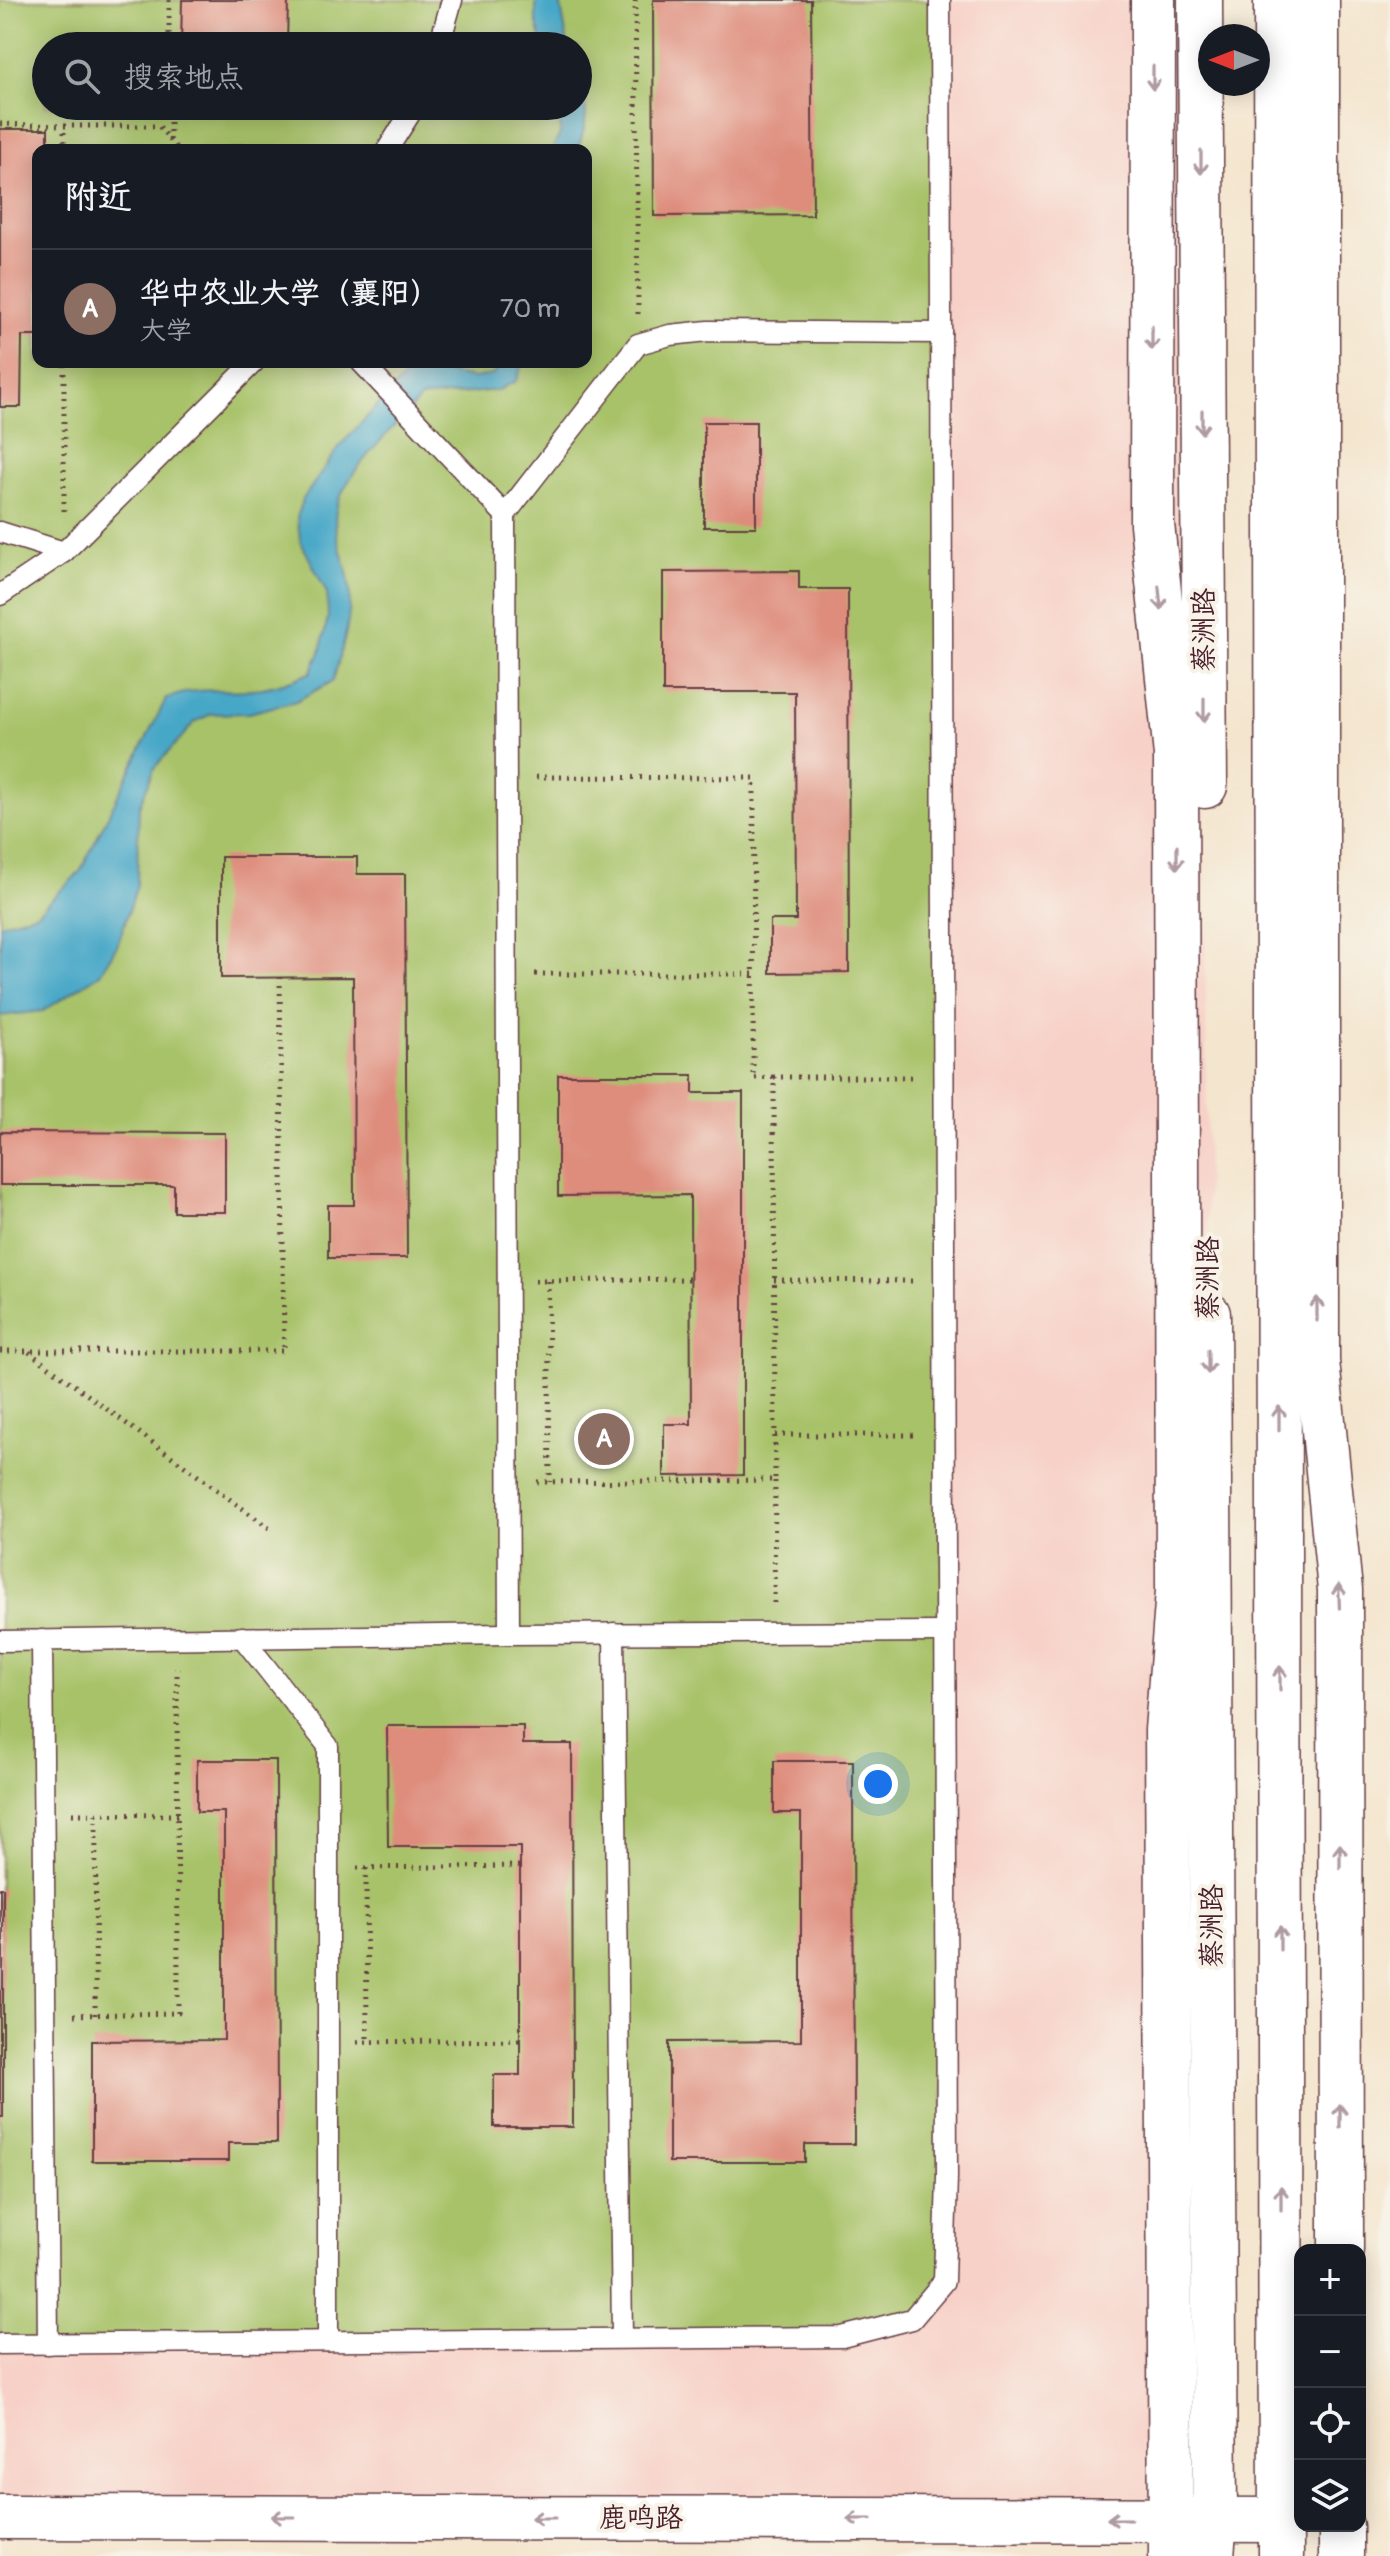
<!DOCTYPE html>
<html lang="zh">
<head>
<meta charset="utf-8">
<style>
  :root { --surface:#171b24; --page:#20242c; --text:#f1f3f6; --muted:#9ea1a6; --line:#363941; --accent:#1f6fb2 }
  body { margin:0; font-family:Pangolin,"LXGW WenKai TC",sans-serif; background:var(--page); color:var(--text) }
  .controls { position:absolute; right:24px; bottom:24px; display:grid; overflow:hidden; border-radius:16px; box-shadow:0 4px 20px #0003 }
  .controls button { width:72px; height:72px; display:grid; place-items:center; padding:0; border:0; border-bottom:2px solid var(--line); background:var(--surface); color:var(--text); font:40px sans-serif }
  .compass { position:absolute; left:1198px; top:24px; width:72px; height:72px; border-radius:50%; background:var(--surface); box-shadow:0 4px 20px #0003; rotate:270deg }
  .you { position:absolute; left:878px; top:1784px; width:28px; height:28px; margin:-20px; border:6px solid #fff; border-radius:50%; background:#1a73e8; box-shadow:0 0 0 12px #1a73e833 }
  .badge { display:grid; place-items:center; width:52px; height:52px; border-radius:50%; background:var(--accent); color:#fff; font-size:26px; font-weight:700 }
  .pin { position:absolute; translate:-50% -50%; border:4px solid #fff; box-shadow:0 2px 8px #0006 }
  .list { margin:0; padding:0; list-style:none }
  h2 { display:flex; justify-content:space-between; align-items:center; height:104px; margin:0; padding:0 32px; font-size:34px }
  h2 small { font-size:26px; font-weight:400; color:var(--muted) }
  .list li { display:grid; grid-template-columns:52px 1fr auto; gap:24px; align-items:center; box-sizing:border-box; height:120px; padding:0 32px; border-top:2px solid var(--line) }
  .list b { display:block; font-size:30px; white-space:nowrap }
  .list p { margin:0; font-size:26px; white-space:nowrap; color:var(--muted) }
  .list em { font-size:26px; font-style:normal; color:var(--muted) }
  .icon { flex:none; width:44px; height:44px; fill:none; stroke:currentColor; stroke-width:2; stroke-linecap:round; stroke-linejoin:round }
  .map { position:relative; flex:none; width:1390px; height:2556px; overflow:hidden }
  .search { position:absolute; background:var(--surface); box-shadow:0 4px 20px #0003; left:32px; top:32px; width:560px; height:88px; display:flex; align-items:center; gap:20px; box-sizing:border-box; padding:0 28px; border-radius:44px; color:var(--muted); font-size:30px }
  .panel { position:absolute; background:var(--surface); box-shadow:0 4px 20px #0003; left:32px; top:144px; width:560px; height:224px; border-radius:16px }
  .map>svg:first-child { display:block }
  .built { fill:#f7d1c8; fill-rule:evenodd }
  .green { fill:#a8c269; stroke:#79704a; stroke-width:2; fill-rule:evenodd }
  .water { fill:#47a7c7; stroke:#486379; stroke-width:2 }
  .building { fill:#de8c7b }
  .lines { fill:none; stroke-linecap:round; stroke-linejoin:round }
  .lane-casing { stroke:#643d43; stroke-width:23 }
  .secondary-casing { stroke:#643d43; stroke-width:47 }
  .path { stroke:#643d43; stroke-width:5; stroke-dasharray:2 6; stroke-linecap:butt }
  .lane { stroke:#fff; stroke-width:20 }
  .secondary { stroke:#fff; stroke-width:44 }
  .oneway { stroke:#ae9aa0 }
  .labels { text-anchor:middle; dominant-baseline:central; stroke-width:8; stroke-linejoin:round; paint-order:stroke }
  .street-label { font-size:28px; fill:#4a1f2b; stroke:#f7f3e8 }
</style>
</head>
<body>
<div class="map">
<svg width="1390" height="2556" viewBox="0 0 1390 2556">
  <rect width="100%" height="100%" fill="#f7f3e8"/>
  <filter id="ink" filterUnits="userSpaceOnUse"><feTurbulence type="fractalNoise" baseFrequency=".0125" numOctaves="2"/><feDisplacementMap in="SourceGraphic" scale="16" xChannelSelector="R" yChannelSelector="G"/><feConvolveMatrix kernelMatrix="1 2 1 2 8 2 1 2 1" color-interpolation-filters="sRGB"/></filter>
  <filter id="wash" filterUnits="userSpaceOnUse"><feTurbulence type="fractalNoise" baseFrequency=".006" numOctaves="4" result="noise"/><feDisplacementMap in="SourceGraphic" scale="32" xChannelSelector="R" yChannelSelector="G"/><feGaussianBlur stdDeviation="1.8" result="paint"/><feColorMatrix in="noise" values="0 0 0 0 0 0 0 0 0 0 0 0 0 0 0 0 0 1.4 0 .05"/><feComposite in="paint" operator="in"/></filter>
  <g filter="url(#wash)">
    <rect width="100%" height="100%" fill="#f4e5ce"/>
    <path class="built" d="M 0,0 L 1200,0 L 1215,2520 L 0,2517 ZM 46,46 L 578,46 L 578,106 L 46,106 ZM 38,150 L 586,150 L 586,362 L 38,362 Z"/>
    <path class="green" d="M 0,0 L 940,0 L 944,2281 L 912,2319 L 842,2337 L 0,2344 ZM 46,46 L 578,46 L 578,106 L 46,106 ZM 38,150 L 586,150 L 586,362 L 38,362 Z"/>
    <g class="water">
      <polygon points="536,0 560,0 568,46 543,46 536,20"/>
      <path d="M 578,76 C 589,103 588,124 577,150 L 552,150 L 560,134 L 560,106 L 578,106 Z"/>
      <path d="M 505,362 L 523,362 L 516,381 L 498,390 L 421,398 C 397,424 341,476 336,511 C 332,535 344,554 348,577 C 355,612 342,648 333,681 L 296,701 L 249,713 L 211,714 L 195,722 L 155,767 L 139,807 L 137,885 L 118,944 L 100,974 L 43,1011 L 0,1016 L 0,924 L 37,913 L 80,872 L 166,699 C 196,686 217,692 248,690 C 271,688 290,682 310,673 L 320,653 L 328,617 L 327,593 L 301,542 L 297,518 L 303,499 L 340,446 L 403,378 L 427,369 L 473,378 L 492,375 Z"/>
    </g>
    <g id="blocks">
      <g class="building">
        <polygon points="182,0 288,0 287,46 181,46"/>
        <polygon points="653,0 811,0 813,215 654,216"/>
        <polygon points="0,129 48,129 48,150 38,150 38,336 22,336 21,407 0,407"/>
        <rect x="704" y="422" width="52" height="105"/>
        <polygon points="799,571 799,589 848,589 849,972 770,973 770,920 796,920 795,692 663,692 663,572"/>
        <polygon points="221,857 357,857 357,874 405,874 407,1258 328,1258 328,1205 354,1205 353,977 221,978"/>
        <polygon points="558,1075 693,1075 693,1093 743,1093 743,1475 664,1476 664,1424 691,1424 690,1195 558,1196"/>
        <polygon points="0,1132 225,1133 225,1212 174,1212 174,1185 0,1185"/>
        <polygon points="387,1726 523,1726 523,1744 572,1744 573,2127 494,2127 494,2075 520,2075 520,1847 388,1847"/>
        <polygon points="197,1760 276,1760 277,2143 228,2143 228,2161 92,2161 92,2041 224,2040 224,1812 197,1812"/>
        <polygon points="774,1761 853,1761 854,2144 805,2144 805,2162 669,2162 669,2042 801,2041 801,1813 774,1813"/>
        <rect x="0" y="1888" width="3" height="229"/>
      </g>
    </g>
  </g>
  <g filter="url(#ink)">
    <use href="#blocks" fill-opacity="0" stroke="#643d43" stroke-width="2"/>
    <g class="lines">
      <defs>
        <g id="lane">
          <polyline points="439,46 452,0"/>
          <polyline points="387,150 415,106"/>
          <polyline points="361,362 505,515 509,1634 945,1632"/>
          <polyline points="505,515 638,344 670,335 708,331 941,333"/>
          <polyline points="0,532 64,552"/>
          <polyline points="0,595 64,552 254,362"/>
          <polyline points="614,1633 622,2338"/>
          <polyline points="242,1637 328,1746 328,2341"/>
          <polyline points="42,1640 48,2344"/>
          <polyline points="0,1641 509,1634"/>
          <polyline points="0,2344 842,2337 912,2319 944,2281 947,2176 940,0"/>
        </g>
        <g id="secondary">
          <polyline points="1153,0 1152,524 1176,755 1178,1591 1167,1730 1171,2556"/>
          <polyline points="1200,0 1205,786"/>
          <polyline points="1276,0 1281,2556"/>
          <polyline points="1317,0 1317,1361 1340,1590 1341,2250"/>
          <polyline points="1208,1314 1215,2520 1212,2556"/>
          <polyline points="0,2517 1281,2520"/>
          <polyline points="1341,2526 1341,2556"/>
        </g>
      </defs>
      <use href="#lane" class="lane-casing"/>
      <use href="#secondary" class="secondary-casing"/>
      <g class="path">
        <polyline points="169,0 169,46"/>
        <polyline points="635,0 638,315"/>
        <polyline points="170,106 170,141"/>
        <polyline points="0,124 64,126"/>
        <polyline points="64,150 64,126 159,126 178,150"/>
        <polyline points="64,511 64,362"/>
        <polyline points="536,777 754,778 753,1078 774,1077"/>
        <polyline points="535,974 754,974"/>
        <polyline points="774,1280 917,1281"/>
        <polyline points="535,1281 690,1279"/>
        <polyline points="548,1281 550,1482"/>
        <polyline points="0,1351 284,1351 280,977"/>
        <polyline points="29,1352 269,1528"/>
        <polyline points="775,1435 918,1435"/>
        <polyline points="537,1482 775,1480 774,1077 916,1077"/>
        <polyline points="774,1603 775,1480"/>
        <polyline points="72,1814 178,1815"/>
        <polyline points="357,1868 520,1866"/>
        <polyline points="366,1868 367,2042"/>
        <polyline points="74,2015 178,2013 177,1668"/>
        <polyline points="95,2015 96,1814"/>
        <polyline points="357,2042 520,2040"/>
      </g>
      <use href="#lane" class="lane"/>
      <use href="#secondary" class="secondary"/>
    </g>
    <defs><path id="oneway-shaft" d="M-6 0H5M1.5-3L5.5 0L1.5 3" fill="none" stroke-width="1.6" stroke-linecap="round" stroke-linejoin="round" transform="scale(2)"/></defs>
    <g class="oneway">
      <use href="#oneway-shaft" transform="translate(1153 78) rotate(90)"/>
      <use href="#oneway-shaft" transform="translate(1201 162) rotate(90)"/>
      <use href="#oneway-shaft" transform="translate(1152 338) rotate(90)"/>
      <use href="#oneway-shaft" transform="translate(1202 422) rotate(90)"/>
      <use href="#oneway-shaft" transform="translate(1160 598) rotate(84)"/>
      <use href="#oneway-shaft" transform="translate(1204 710) rotate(90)"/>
      <use href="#oneway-shaft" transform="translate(1177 857) rotate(90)"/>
      <use href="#oneway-shaft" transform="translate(1317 1309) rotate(-90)"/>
      <use href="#oneway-shaft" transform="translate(1208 1362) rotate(90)"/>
      <use href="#oneway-shaft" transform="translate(1279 1418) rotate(-90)"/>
      <use href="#oneway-shaft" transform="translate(1339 1596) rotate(-92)"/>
      <use href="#oneway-shaft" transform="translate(1280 1678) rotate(-90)"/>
      <use href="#oneway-shaft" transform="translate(1340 1856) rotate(-90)"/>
      <use href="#oneway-shaft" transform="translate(1280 1938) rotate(-90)"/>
      <use href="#oneway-shaft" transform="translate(1340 2116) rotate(-90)"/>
      <use href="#oneway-shaft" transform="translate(1281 2198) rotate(-90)"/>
      <use href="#oneway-shaft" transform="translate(283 2517) rotate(-180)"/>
      <use href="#oneway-shaft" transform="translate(543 2518) rotate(-180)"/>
      <use href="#oneway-shaft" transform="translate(859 2519) rotate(-180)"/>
      <use href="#oneway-shaft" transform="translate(1119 2519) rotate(-180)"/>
    </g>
  </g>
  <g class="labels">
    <g class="street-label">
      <text transform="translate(1204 630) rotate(-90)">蔡洲路</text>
      <text transform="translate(1208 1278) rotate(-90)">蔡洲路</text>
      <text transform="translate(1212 1926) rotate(-90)">蔡洲路</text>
      <text x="641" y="2518">鹿鸣路</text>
    </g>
  </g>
</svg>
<div class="controls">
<button>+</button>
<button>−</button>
<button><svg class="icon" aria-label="locate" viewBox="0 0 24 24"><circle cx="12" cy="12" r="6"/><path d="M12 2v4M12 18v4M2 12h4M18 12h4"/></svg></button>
<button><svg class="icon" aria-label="layers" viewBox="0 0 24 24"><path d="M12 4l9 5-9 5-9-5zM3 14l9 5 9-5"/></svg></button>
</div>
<svg class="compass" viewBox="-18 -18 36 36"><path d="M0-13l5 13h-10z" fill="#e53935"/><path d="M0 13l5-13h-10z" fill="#9ea1a6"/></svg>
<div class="you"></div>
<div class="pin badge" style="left:604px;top:1439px;background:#8d6e63">A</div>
<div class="search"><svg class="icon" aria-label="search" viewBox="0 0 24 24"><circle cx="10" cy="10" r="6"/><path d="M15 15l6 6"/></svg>搜索地点</div>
<section class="panel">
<h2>附近<small></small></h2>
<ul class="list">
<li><span class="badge" style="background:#8d6e63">A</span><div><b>华中农业大学（襄阳）</b><p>大学</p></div><em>70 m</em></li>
</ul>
</section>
</div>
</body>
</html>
